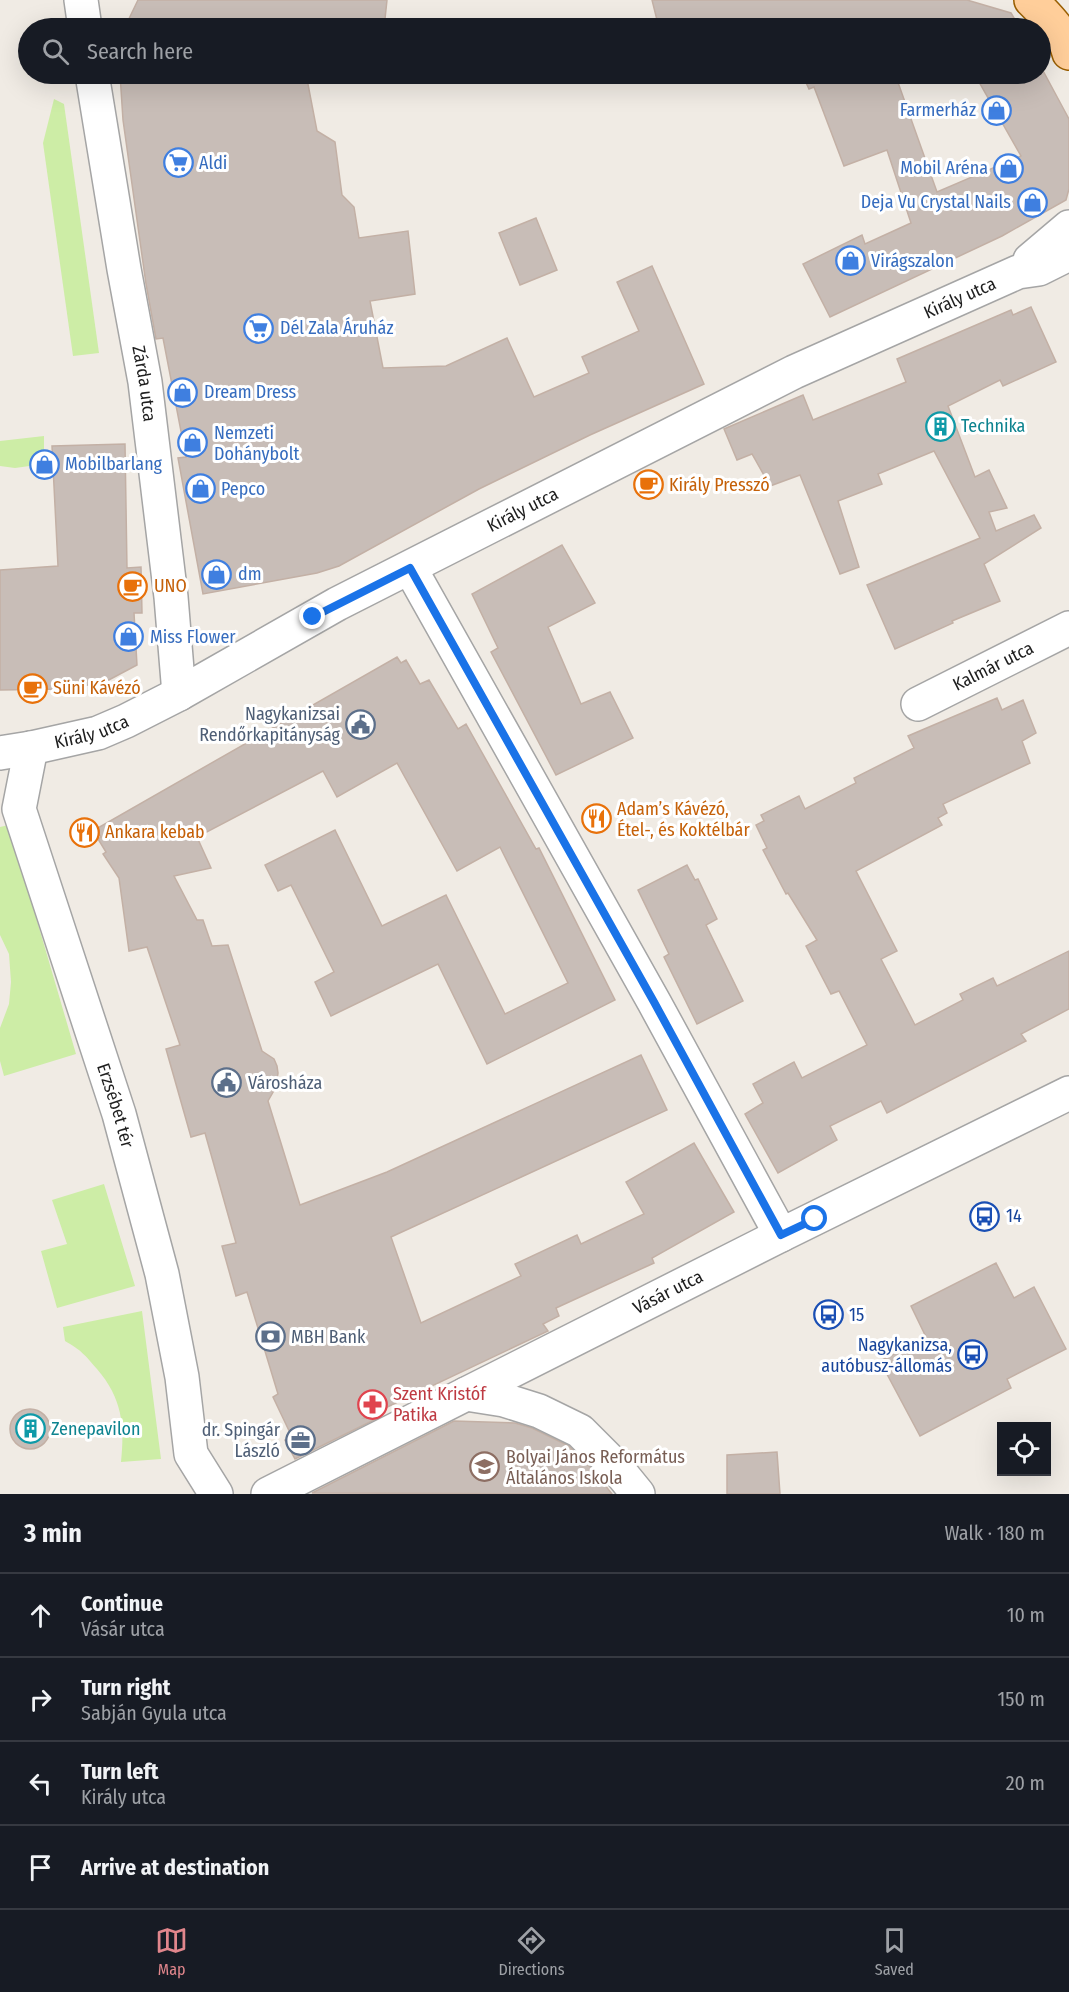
<!DOCTYPE html>
<html lang="en">
<head>
<meta charset="utf-8">
<style>
  :root { --surface:#171b24; --page:#242831; --text:#f1f3f6; --muted:#9ea1a6; --line:#363941; --accent:#e1868c }
  body { margin:0; font-family:"Fira Sans Condensed",sans-serif; background:var(--page); color:var(--text) }
  .controls { position:absolute; right:18px; bottom:18px; display:grid; overflow:hidden; border-radius:0px; box-shadow:0 6px 24px #0002 }
  .controls button { width:54px; height:54px; display:grid; place-items:center; padding:0; border:0; border-bottom:2px solid var(--line); background:var(--surface); color:var(--text); font:30px sans-serif }
  .stop { position:absolute; width:18px; height:18px; margin:-14px; border:4px solid #1a73e8; border-radius:50%; background:#fff }
  .stop.end { background:#1a73e8; border-color:#fff; box-shadow:0 2px 6px #0008 }
  .list { margin:0; padding:0; list-style:none }
  h2 { display:flex; justify-content:space-between; align-items:center; height:78px; margin:0; padding:0 24px; font-size:26px }
  h2 small { font-size:20px; font-weight:400; color:var(--muted) }
  .list li { display:grid; grid-template-columns:39px 1fr auto; gap:18px; align-items:center; box-sizing:border-box; height:84px; padding:0 24px; border-top:2px solid var(--line) }
  .list b { display:block; font-size:22px; white-space:nowrap }
  .list p { margin:0; font-size:20px; white-space:nowrap; color:var(--muted) }
  .list em { font-size:20px; font-style:normal; color:var(--muted) }
  .icon { flex:none; width:33px; height:33px; fill:none; stroke:currentColor; stroke-width:2; stroke-linecap:round; stroke-linejoin:round }
  .map { position:relative; flex:none; width:1069px; height:1494px; overflow:hidden }
  .search { position:absolute; background:var(--surface); box-shadow:0 6px 24px #0002; left:18px; right:18px; top:18px; height:66px; display:flex; align-items:center; gap:15px; box-sizing:border-box; padding:0 21px; border-radius:33px; color:var(--muted); font-size:22px }
  .sheet { height:414px; background:var(--surface) }
  nav { display:flex; justify-content:space-around; align-items:center; box-sizing:border-box; height:84px; border-top:2px solid var(--line); background:var(--surface); font-size:16px; color:var(--muted) }
  nav a { display:grid; justify-items:center; gap:3px }
  nav .on { color:var(--accent) }
  .map>svg:first-child { display:block }
  .grass { fill:#cdeda6 }
  .building { fill:#c8bdb7; stroke:#c3b0a5; stroke-width:1.5 }
  .lines { fill:none; stroke-linecap:round; stroke-linejoin:round }
  .minor-casing { stroke:#a5a5a5; stroke-width:36 }
  .major-casing { stroke:#995e00; stroke-width:36 }
  .minor { stroke:#fff; stroke-width:33 }
  .major { stroke:#ffce9a; stroke-width:33 }
  .route { stroke:#1a73e8; stroke-width:8 }
  .labels { text-anchor:middle; dominant-baseline:central; stroke-width:6; stroke-linejoin:round; paint-order:stroke }
  .shop-label { font-size:18px; fill:#366cbe; stroke:#fff; text-anchor:start }
  .street-label { font-size:18px; fill:#1e1e1e; stroke:#fff }
  .culture-label { font-size:18px; fill:#0d838f; stroke:#fff; text-anchor:start }
  .food-label { font-size:18px; fill:#c56008; stroke:#fff; text-anchor:start }
  .service-label { font-size:18px; fill:#4e5e75; stroke:#fff; text-anchor:end }
  .transit-label { font-size:18px; fill:#164399; stroke:#fff; text-anchor:start }
  .health-label { font-size:18px; fill:#be3a42; stroke:#fff; text-anchor:start }
  .education-label { font-size:18px; fill:#785e54; stroke:#fff; text-anchor:start }
</style>
</head>
<body>
<div class="map">
<svg width="1069" height="1494" viewBox="0 0 1069 1494">
  <rect width="100%" height="100%" fill="#f0ebe4"/>
  <g class="grass">
    <polygon points="54,99 64,104 99,353 73,356 43,143"/>
    <polygon points="44,436 44,464 15,468 0,466 0,441"/>
    <polygon points="9,825 76,1054 4,1076 0,1061 0,1028 9,1004 11,982 9,954 0,935 0,827"/>
    <polygon points="104,1184 135,1286 57,1308 41,1251 67,1244 52,1200"/>
    <path d="M 142,1311 L 161,1459 L 121,1462 C 125,1425 122,1398 97,1369 C 85,1355 81,1350 65,1341 L 63,1327 Z"/>
  </g>
  <g class="building">
    <polygon points="138,0 387,0 384,28 116,28 116,25 125,27"/>
    <polygon points="652,0 967,0 1011,13 1020,28 659,28"/>
    <polygon points="1041,67 1069,119 1069,189 1066,200 1002,236 830,317 803,264 862,235 865,244 911,223 887,150 844,166 814,87 809,89 802,74 895,74 937,192 1021,156 975,75 968,74 1041,74"/>
    <polygon points="120,74 306,74 317,131 335,142 342,195 354,207 359,238 408,231 415,294 370,301 383,368 446,366 507,338 534,397 589,373 582,357 639,331 617,282 652,266 704,384 590,435 479,489 339,566 317,573 203,594 178,458 186,457 163,338 156,339 146,284 123,120"/>
    <polygon points="536,218 557,270 520,285 499,233"/>
    <polygon points="1031,307 1056,362 1003,386 1000,380 948,406 975,477 989,470 1007,508 989,512 996,531 1034,515 1041,528 984,564 1000,601 952,621 953,623 895,649 867,585 980,538 934,451 878,474 882,484 838,501 859,567 840,574 800,475 770,486 752,454 737,460 724,429 803,395 813,420 906,382 897,359 1011,310 1013,315"/>
    <polygon points="125,444 127,568 141,567 142,613 134,613 137,665 105,682 65,689 0,690 0,570 58,566 52,446"/>
    <polygon points="562,545 595,603 548,627 581,704 610,692 633,738 556,775 491,652 498,648 472,594"/>
    <polygon points="397,657 401,663 406,660 420,684 429,680 458,729 466,724 536,849 539,848 615,1000 487,1064 438,964 331,1016 315,982 334,972 291,885 278,891 265,865 335,830 382,926 446,895 505,1014 568,983 500,847 457,871 397,763 337,797 323,771 197,837 211,868 174,876 197,920 203,920 212,946 228,945 262,1051 274,1059 277,1066 278,1073 276,1087 268,1101 300,1205 387,1172 641,1055 667,1110 391,1237 421,1323 521,1276 515,1264 577,1235 581,1244 644,1214 626,1182 694,1143 734,1212 652,1258 654,1263 556,1308 559,1316 543,1324 548,1331 364,1418 376,1419 295,1459 285,1440 292,1437 273,1397 278,1394 247,1292 236,1296 222,1246 236,1243 205,1133 191,1137 166,1049 180,1045 147,947 129,951 119,878 103,854 106,852 98,839 101,837 96,829"/>
    <polygon points="997,698 1002,710 1023,700 1036,733 1022,741 1030,763 943,804 947,813 938,818 942,825 856,871 897,951 881,959 915,1025 963,1000 960,994 993,978 997,986 1069,951 1069,1009 1021,1034 1026,1041 887,1113 881,1101 830,1126 837,1140 778,1173 745,1114 763,1103 753,1084 794,1062 802,1078 867,1045 839,991 831,994 806,946 817,940 788,893 786,894 763,850 767,848 756,825 764,821 761,815 799,796 805,809 856,783 854,778 914,748 908,736"/>
    <polygon points="687,865 695,880 698,879 717,919 706,925 743,1001 697,1024 664,957 669,954 638,890"/>
    <polygon points="996,1263 1014,1298 1034,1287 1066,1349 1007,1379 1011,1388 920,1436 880,1361 926,1337 911,1306"/>
    <circle cx="30" cy="1429" r="20"/>
    <polygon points="454,1421 515,1423 532,1428 569,1446 592,1469 612,1494 312,1493"/>
    <polygon points="777,1452 780,1494 727,1494 727,1455"/>
  </g>
  <g class="lines">
    <defs>
      <g id="minor">
        <polyline points="81,0 85,28"/>
        <path id="s1" d="M 92,74 L 124,269 L 145,382 L 171,597 L 179,694"/>
        <polyline points="1030,260 1069,227"/>
        <polyline points="410,568 654,1002 781,1235"/>
        <path id="s2" d="M 918,704 L 1069,628"/>
        <path id="s3" d="M 31,748 L 19,809 L 119,1114 L 162,1274 L 182,1377 L 191,1454 L 216,1494"/>
        <path id="s4" d="M 0,753 L 31,748 L 98,733 L 126,721 L 179,694 L 337,604 L 794,372 L 1018,272 L 1039,269 L 1069,254"/>
        <polyline points="466,1394 504,1400 539,1411 580,1431 616,1467 638,1494"/>
        <path id="s5" d="M 268,1494 L 781,1235 L 1069,1093"/>
      </g>
      <path id="major" d="M 1031,0 C 1046,15 1064,32 1069,53"/>
    </defs>
    <use href="#minor" class="minor-casing"/>
    <use href="#major" class="major-casing"/>
    <use href="#minor" class="minor"/>
    <use href="#major" class="major"/>
  </g>
  <g class="lines">
    <polyline class="route" points="313,617 410,568 654,1002 781,1235 815,1219"/>
  </g>
  <defs>
    <symbol id="shop-ring" viewBox="-11 -11 22 22"><circle r="9.5" fill="#fff" stroke="#3f7fe0" stroke-width="1.5"/><path d="M-5-2.5h2.3a2.7 3.5 0 0 1 5.4 0H5L5.5 6h-11ZM-1.5-2.5h3a1.5 2.3 0 0 0-3 0Z" fill="#3f7fe0"/></symbol>
    <symbol id="supermarket-ring" viewBox="-11 -11 22 22"><circle r="9.5" fill="#fff" stroke="#3f7fe0" stroke-width="1.5"/><path d="M-6-5.5h2.5l.6 2H6L4.5 2H-2.5L-4.4-4H-6ZM-1.5 3.2a1.3 1.3 0 1 0 .1 0ZM3 3.2a1.3 1.3 0 1 0 .1 0Z" fill="#3f7fe0"/></symbol>
    <symbol id="building-ring" viewBox="-11 -11 22 22"><circle r="9.5" fill="#fff" stroke="#0f9aa8" stroke-width="1.5"/><path d="M-4-6H4V6H1V3H-1V6H-4ZM-2.5-4.3h1.7v1.8h-1.7ZM.8-4.3h1.7v1.8H.8ZM-2.5-1h1.7V.8h-1.7ZM.8-1h1.7V.8H.8Z" fill="#0f9aa8"/></symbol>
    <symbol id="cafe-ring" viewBox="-11 -11 22 22"><circle r="9.5" fill="#fff" stroke="#e8710a" stroke-width="1.5"/><path d="M-5.5-4.5H6V0H3Q3 3.5 0 3.5H-2.5Q-5.5 3.5-5.5 0ZM3-3.2v2h1.7v-2ZM-6 4.5H4V6H-6Z" fill="#e8710a"/></symbol>
    <symbol id="civic-ring" viewBox="-11 -11 22 22"><circle r="9.5" fill="#fff" stroke="#5c6f8a" stroke-width="1.5"/><path d="M-.6-6.5H3V-4.5H.6V-3L4-1V1h2V6H-6V1h2V-1L-.6-3ZM-1.2 2.5V6h2.4V2.5Z" fill="#5c6f8a"/></symbol>
    <symbol id="restaurant-ring" viewBox="-11 -11 22 22"><circle r="9.5" fill="#fff" stroke="#e8710a" stroke-width="1.5"/><path d="M-5-6h1v4h1v-4h1v4h1v-4h1v5L-1.5 .5V6h-2V.5L-5-1ZM5-6V6H3V1.5H1.5Q1.5-4 5-6Z" fill="#e8710a"/></symbol>
    <symbol id="bus-ring" viewBox="-11 -11 22 22"><circle r="9.5" fill="#fff" stroke="#1a4fb4" stroke-width="1.5"/><path d="M-5-6H5V4H4V6H2V4H-2V6H-4V4H-5ZM-3.5-4V0h7V-4ZM-3.5 1.2v1.5H-2V1.2ZM2 1.2v1.5H3.5V1.2Z" fill="#1a4fb4"/></symbol>
    <symbol id="bank-ring" viewBox="-11 -11 22 22"><circle r="9.5" fill="#fff" stroke="#5c6f8a" stroke-width="1.5"/><path d="M-6-4H6V4H-6ZM0-2.3a2.3 2.3 0 1 0 0 4.6a2.3 2.3 0 1 0 0-4.6Z" fill="#5c6f8a"/></symbol>
    <symbol id="pharmacy-ring" viewBox="-11 -11 22 22"><circle r="9.5" fill="#fff" stroke="#e0444e" stroke-width="1.5"/><path d="M-2-6h4v4h4v4h-4v4h-4v-4h-4v-4h4Z" fill="#e0444e"/></symbol>
    <symbol id="office-ring" viewBox="-11 -11 22 22"><circle r="9.5" fill="#fff" stroke="#5c6f8a" stroke-width="1.5"/><path d="M-6-3h4V-5.5h4V-3h4V5H-6ZM-1-4.5V-3h2v-1.5ZM-6 0V1H6V0Z" fill="#5c6f8a"/></symbol>
    <symbol id="school-ring" viewBox="-11 -11 22 22"><circle r="9.5" fill="#fff" stroke="#8d6e63" stroke-width="1.5"/><path d="M0-5L7-2L0 1L-7-2ZM-4 1L0 2.5L4 1V4Q0 6-4 4Z" fill="#8d6e63"/></symbol>
  </defs>
  <g fill-rule="evenodd">
    <use href="#shop-ring" x="980" y="94" width="33" height="33"/>
    <use href="#supermarket-ring" x="162" y="146" width="33" height="33"/>
    <use href="#shop-ring" x="992" y="152" width="33" height="33"/>
    <use href="#shop-ring" x="1016" y="186" width="33" height="33"/>
    <use href="#shop-ring" x="834" y="244" width="33" height="33"/>
    <use href="#supermarket-ring" x="242" y="312" width="33" height="33"/>
    <use href="#shop-ring" x="166" y="376" width="33" height="33"/>
    <use href="#building-ring" x="924" y="410" width="33" height="33"/>
    <use href="#shop-ring" x="176" y="426" width="33" height="33"/>
    <use href="#shop-ring" x="28" y="448" width="33" height="33"/>
    <use href="#cafe-ring" x="632" y="468" width="33" height="33"/>
    <use href="#shop-ring" x="184" y="472" width="33" height="33"/>
    <use href="#shop-ring" x="200" y="558" width="33" height="33"/>
    <use href="#cafe-ring" x="116" y="570" width="33" height="33"/>
    <use href="#shop-ring" x="112" y="620" width="33" height="33"/>
    <use href="#cafe-ring" x="16" y="672" width="33" height="33"/>
    <use href="#civic-ring" x="344" y="708" width="33" height="33"/>
    <use href="#restaurant-ring" x="580" y="802" width="33" height="33"/>
    <use href="#restaurant-ring" x="68" y="816" width="33" height="33"/>
    <use href="#civic-ring" x="210" y="1066" width="33" height="33"/>
    <use href="#bus-ring" x="968" y="1200" width="33" height="33"/>
    <use href="#bus-ring" x="812" y="1298" width="33" height="33"/>
    <use href="#bank-ring" x="254" y="1320" width="33" height="33"/>
    <use href="#bus-ring" x="956" y="1338" width="33" height="33"/>
    <use href="#pharmacy-ring" x="356" y="1388" width="33" height="33"/>
    <use href="#building-ring" x="14" y="1412" width="33" height="33"/>
    <use href="#office-ring" x="284" y="1424" width="33" height="33"/>
    <use href="#school-ring" x="468" y="1450" width="33" height="33"/>
  </g>
  <g class="labels">
    <g class="shop-label">
      <text x="976" y="110" text-anchor="end">Farmerház</text>
      <text x="199" y="163">Aldi</text>
      <text x="988" y="168" text-anchor="end">Mobil Aréna</text>
      <text x="1011" y="202" text-anchor="end">Deja Vu Crystal Nails</text>
      <text x="871" y="261">Virágszalon</text>
      <text x="280" y="328">Dél Zala Áruház</text>
      <text x="204" y="392">Dream Dress</text>
      <text x="214" y="433">Nemzeti<tspan x="214" dy="21">Dohánybolt</tspan></text>
      <text x="65" y="464">Mobilbarlang</text>
      <text x="221" y="489">Pepco</text>
      <text x="238" y="574">dm</text>
      <text x="150" y="637">Miss Flower</text>
    </g>
    <g class="street-label">
      <text stroke="none"><textPath href="#s4" startOffset="1066">Király utca</textPath></text>
      <text stroke="none"><textPath href="#s1" startOffset="314">Zárda utca</textPath></text>
      <text stroke="none"><textPath href="#s4" startOffset="580">Király utca</textPath></text>
      <text stroke="none"><textPath href="#s2" startOffset="84">Kalmár utca</textPath></text>
      <text stroke="none"><textPath href="#s4" startOffset="94">Király utca</textPath></text>
      <text stroke="none"><textPath href="#s3" startOffset="374">Erzsébet tér</textPath></text>
      <text stroke="none"><textPath href="#s5" startOffset="448">Vásár utca</textPath></text>
    </g>
    <g class="culture-label">
      <text x="961" y="426">Technika</text>
      <text x="51" y="1429">Zenepavilon</text>
    </g>
    <g class="food-label">
      <text x="669" y="485">Király Presszó</text>
      <text x="154" y="586">UNO</text>
      <text x="53" y="688">Süni Kávézó</text>
      <text x="617" y="809">Adam’s Kávézó,<tspan x="617" dy="21">Étel-, és Koktélbár</tspan></text>
      <text x="105" y="832">Ankara kebab</text>
    </g>
    <g class="service-label">
      <text x="340" y="714">Nagykanizsai<tspan x="340" dy="21">Rendőrkapitányság</tspan></text>
      <text x="248" y="1083" text-anchor="start">Városháza</text>
      <text x="291" y="1337" text-anchor="start">MBH Bank</text>
      <text x="280" y="1430">dr. Spingár<tspan x="280" dy="21">László</tspan></text>
    </g>
    <g class="transit-label">
      <text x="1006" y="1216">14</text>
      <text x="849" y="1315">15</text>
      <text x="952" y="1345" text-anchor="end">Nagykanizsa,<tspan x="952" dy="21">autóbusz-állomás</tspan></text>
    </g>
    <g class="health-label">
      <text x="393" y="1394">Szent Kristóf<tspan x="393" dy="21">Patika</tspan></text>
    </g>
    <g class="education-label">
      <text x="506" y="1457">Bolyai János Református<tspan x="506" dy="21">Általános Iskola</tspan></text>
    </g>
  </g>
</svg>
<div class="controls">
<button><svg class="icon" aria-label="locate" viewBox="0 0 24 24"><circle cx="12" cy="12" r="6"/><path d="M12 2v4M12 18v4M2 12h4M18 12h4"/></svg></button>
</div>
<div class="stop" style="left:815px;top:1219px"></div>
<div class="stop end" style="left:313px;top:617px"></div>
<div class="search"><svg class="icon" aria-label="search" viewBox="0 0 24 24"><circle cx="10" cy="10" r="6"/><path d="M15 15l6 6"/></svg>Search here</div>
</div>
<section class="sheet">
<h2>3 min<small>Walk · 180 m</small></h2>
<ul class="list">
<li><svg class="icon" aria-label="ahead" viewBox="0 0 24 24"><path d="M12 20V5M6 11l6-6 6 6"/></svg><div><b>Continue</b><p>Vásár utca</p></div><em>10 m</em></li>
<li><svg class="icon" aria-label="right" viewBox="0 0 24 24"><path d="M7 20v-9h11M14 6l5 5-5 5"/></svg><div><b>Turn right</b><p>Sabján Gyula utca</p></div><em>150 m</em></li>
<li><svg class="icon" aria-label="left" viewBox="0 0 24 24"><path d="M17 20v-9H6M10 6l-5 5 5 5"/></svg><div><b>Turn left</b><p>Király utca</p></div><em>20 m</em></li>
<li><svg class="icon" aria-label="arrive" viewBox="0 0 24 24"><path d="M6 21V4h12l-3 4 3 4H6"/></svg><div><b>Arrive at destination</b></div></li>
</ul>
</section>
<nav>
<a class="on"><svg class="icon" aria-label="map" viewBox="0 0 24 24"><path d="M3 6l6-2 6 2 6-2v14l-6 2-6-2-6 2zM9 4v14M15 6v14"/></svg>Map</a>
<a><svg class="icon" aria-label="directions" viewBox="0 0 24 24"><path d="M12 3l9 9-9 9-9-9zM9 14v-3h6M13 9l2 2-2 2"/></svg>Directions</a>
<a><svg class="icon" aria-label="saved" viewBox="0 0 24 24"><path d="M7 4h10v16l-5-4-5 4z"/></svg>Saved</a>
</nav>
</body>
</html>
